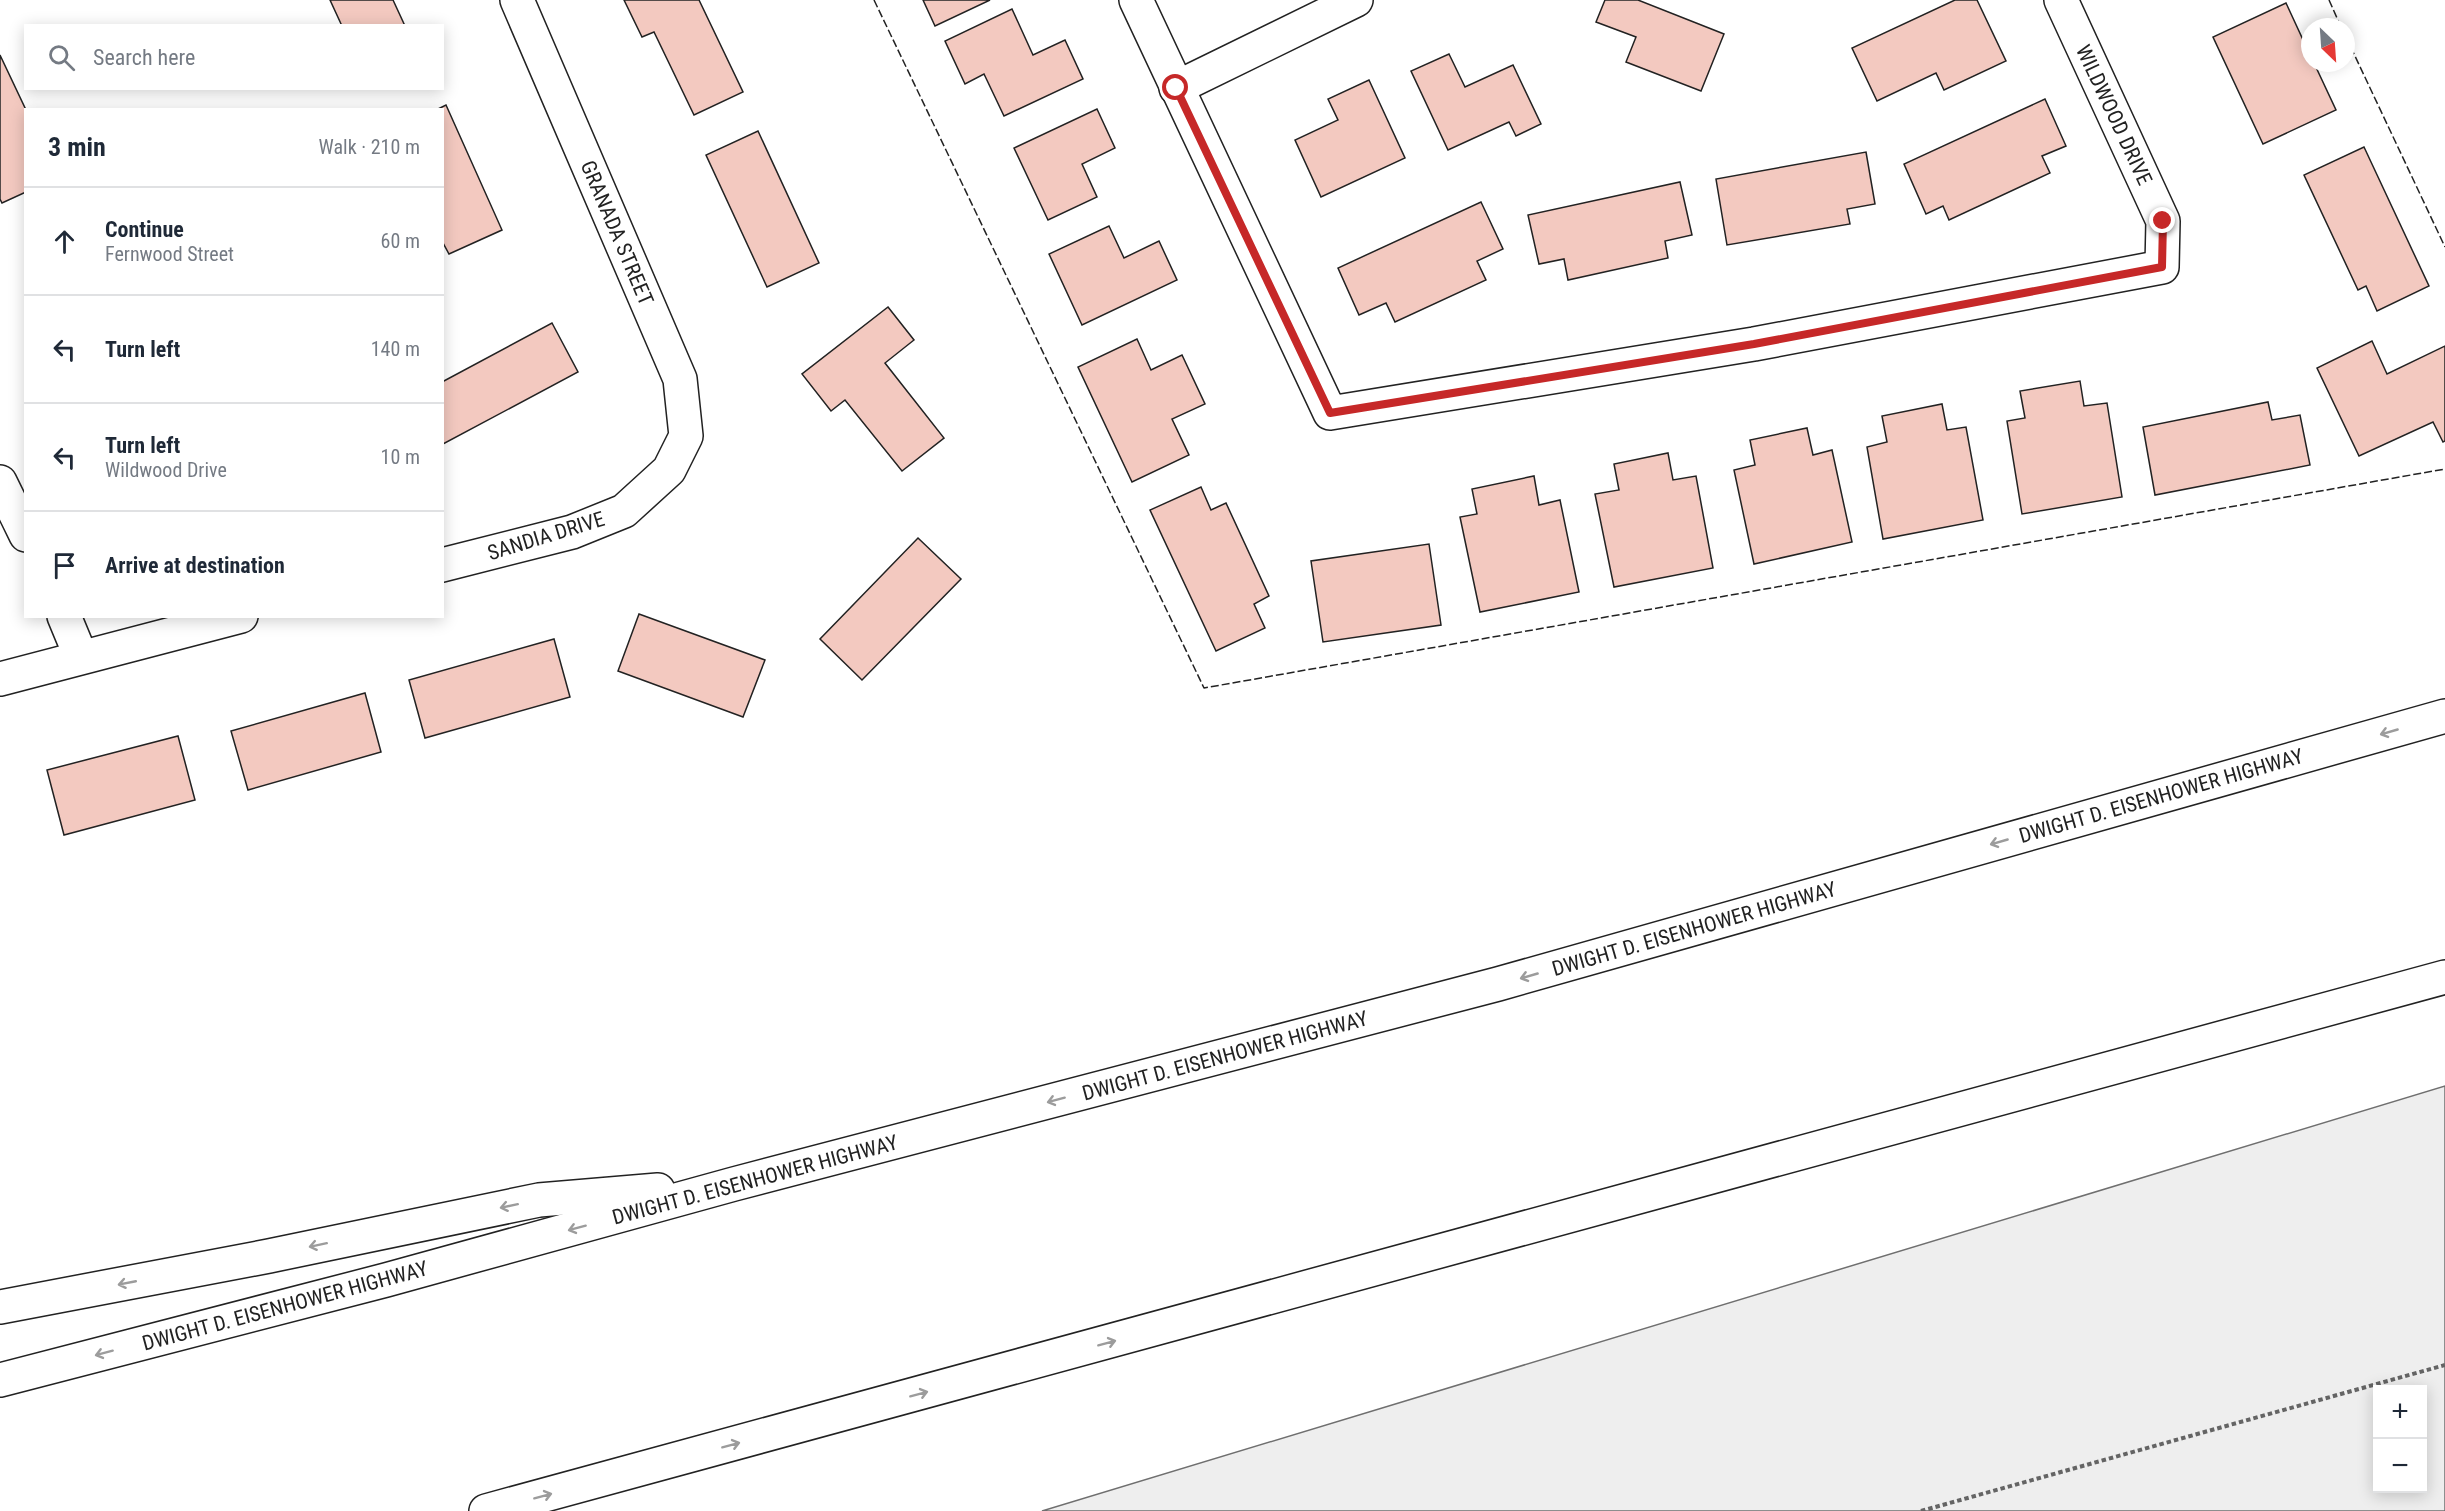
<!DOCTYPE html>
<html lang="en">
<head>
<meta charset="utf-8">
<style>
  :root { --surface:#fff; --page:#f2f2f3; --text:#1f2937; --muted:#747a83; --line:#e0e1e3 }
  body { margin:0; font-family:"Roboto Condensed",sans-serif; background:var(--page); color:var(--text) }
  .controls { position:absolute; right:18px; bottom:18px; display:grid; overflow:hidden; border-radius:0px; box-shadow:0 3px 15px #0003 }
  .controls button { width:54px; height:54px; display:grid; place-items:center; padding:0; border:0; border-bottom:2px solid var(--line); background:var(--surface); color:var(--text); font:30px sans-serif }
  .compass { position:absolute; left:2301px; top:18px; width:54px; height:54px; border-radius:50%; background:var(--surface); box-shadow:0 3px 15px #0003; rotate:155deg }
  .stop { position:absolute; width:18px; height:18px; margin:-14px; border:4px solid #c62828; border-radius:50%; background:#fff }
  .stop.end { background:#c62828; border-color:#fff; box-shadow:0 2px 6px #0008 }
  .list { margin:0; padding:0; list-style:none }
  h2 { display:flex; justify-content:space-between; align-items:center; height:78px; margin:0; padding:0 24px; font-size:26px }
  h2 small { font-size:20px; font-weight:400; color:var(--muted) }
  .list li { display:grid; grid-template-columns:39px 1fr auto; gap:18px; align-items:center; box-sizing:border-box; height:108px; padding:0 24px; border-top:2px solid var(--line) }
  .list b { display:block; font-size:22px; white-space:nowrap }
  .list p { margin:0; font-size:20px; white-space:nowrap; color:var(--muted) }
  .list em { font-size:20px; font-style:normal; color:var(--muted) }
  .icon { flex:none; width:33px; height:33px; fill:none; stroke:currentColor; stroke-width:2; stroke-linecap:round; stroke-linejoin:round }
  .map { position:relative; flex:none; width:2445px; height:1511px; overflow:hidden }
  .search { position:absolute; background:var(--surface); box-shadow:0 3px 15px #0003; left:24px; top:24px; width:420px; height:66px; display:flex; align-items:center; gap:15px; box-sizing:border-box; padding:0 21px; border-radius:0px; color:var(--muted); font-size:22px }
  .panel { position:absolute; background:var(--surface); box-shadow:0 3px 15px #0003; left:24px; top:108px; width:420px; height:510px; border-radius:0px }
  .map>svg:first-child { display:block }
  .green { fill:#eee; stroke:#6f6f6f; stroke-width:1.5; fill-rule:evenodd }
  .building { fill:#f3c9c0; stroke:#222; stroke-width:1.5 }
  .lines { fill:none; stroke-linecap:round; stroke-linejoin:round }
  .street-casing { stroke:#222; stroke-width:36 }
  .highway-casing { stroke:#222; stroke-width:36 }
  .path { stroke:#646464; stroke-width:4; stroke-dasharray:4.5 3; stroke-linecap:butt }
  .street { stroke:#fff; stroke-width:33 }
  .highway { stroke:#fff; stroke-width:33 }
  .fence { stroke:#222; stroke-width:1.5; stroke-dasharray:8 3; stroke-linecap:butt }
  .oneway { stroke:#9c9c9c }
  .route { stroke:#c62828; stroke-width:8 }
  .labels { text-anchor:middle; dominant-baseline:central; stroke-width:4.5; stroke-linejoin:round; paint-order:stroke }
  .street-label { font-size:21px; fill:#222; stroke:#fff }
</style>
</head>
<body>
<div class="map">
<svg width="2445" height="1511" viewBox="0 0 2445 1511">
  <rect width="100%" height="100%" fill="#fff"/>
  <path class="green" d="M 2445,1086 L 2445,1511 L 1042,1511 ZM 2378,1390 L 2422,1390 L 2422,1488 L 2378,1488 Z"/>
  <g class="building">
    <polygon points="330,0 393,0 405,26 342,26"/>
    <polygon points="624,0 699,0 743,92 694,115 654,32 642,37"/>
    <polygon points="923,0 990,0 935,26"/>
    <polygon points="1605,0 1638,0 1724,34 1701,91 1626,62 1636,37 1596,22"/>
    <polygon points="1955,0 1977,0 2006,61 1944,90 1936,73 1877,101 1852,48"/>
    <polygon points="2286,3 2310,55 2310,63 2314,63 2336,110 2263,144 2213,37"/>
    <polygon points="1012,9 1033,55 1065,40 1083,79 1004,116 984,74 965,84 945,41"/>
    <polygon points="1449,54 1465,87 1513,65 1541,124 1516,136 1509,122 1448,150 1411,71"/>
    <polygon points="0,55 26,110 26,192 2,203 0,199"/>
    <polygon points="1369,80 1405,158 1321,197 1295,140 1338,120 1328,99"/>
    <polygon points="2045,99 2066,146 2042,156 2050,173 1949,220 1943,206 1926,214 1904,164"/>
    <polygon points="446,105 502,230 449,254 442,241 442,110 436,110"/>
    <polygon points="1097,109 1115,148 1082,164 1097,197 1048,220 1014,148"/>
    <polygon points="758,131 819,263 767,287 706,155"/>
    <polygon points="2364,147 2429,286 2377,311 2366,286 2358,290 2304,175"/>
    <polygon points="1866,152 1875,204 1847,209 1850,224 1727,245 1716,179"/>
    <polygon points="1680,182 1692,235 1665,241 1668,258 1568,280 1564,259 1539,264 1528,215"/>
    <polygon points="1481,202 1503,249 1477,261 1486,280 1395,322 1386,303 1359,315 1338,268"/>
    <polygon points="1109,226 1124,258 1159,241 1177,280 1082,325 1049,254"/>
    <polygon points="888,307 914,340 885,363 944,438 902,471 845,400 831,411 802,374"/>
    <polygon points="552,323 578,372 443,444 442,382"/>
    <polygon points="1137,339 1151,370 1182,355 1205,404 1172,419 1189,455 1132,482 1078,367"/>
    <polygon points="2372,341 2387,374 2445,346 2445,441 2443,442 2433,422 2359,456 2317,368"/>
    <polygon points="2080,381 2084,406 2107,403 2122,497 2022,514 2007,421 2025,418 2020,391"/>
    <polygon points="2268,402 2272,420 2300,415 2310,465 2155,495 2143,427"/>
    <polygon points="1942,404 1947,430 1966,427 1983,520 1883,539 1867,447 1887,442 1882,416"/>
    <polygon points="1807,428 1813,455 1832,450 1852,542 1754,564 1734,470 1755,465 1750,440"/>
    <polygon points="1668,453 1673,480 1696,476 1713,568 1614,587 1595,494 1619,490 1614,464"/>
    <polygon points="1534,476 1539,505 1560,500 1579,592 1480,612 1460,517 1477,514 1472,489"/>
    <polygon points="1201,487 1211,510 1226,503 1269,596 1254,604 1265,628 1216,651 1150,510"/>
    <polygon points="918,538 961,579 862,680 820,639"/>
    <polygon points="1429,544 1441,625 1323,642 1311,561"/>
    <polygon points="639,614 765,660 743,717 618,671"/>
    <polygon points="554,639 570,697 425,738 409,680"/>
    <polygon points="365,693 381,752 248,790 231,731"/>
    <polygon points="178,736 195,800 64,835 47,770"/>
  </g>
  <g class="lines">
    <defs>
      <g id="street">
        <polyline points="1136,0 1330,413 1754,344 2162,267 2163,221 2061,0"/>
        <polyline points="1176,88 1356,0"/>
        <polyline points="0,482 26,535"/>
        <polyline points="442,565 572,532 624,511 669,470 686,436 680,379 517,0"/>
        <polyline points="64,616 81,657"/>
        <polyline points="0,679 241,616"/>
      </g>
      <g id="highway">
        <polyline points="0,1307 269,1256 539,1200 658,1190"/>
        <polyline points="0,1380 386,1280 734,1184 1498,984 2445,716"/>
        <polyline points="486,1511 2445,977"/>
      </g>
    </defs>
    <use href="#street" class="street-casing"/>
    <use href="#highway" class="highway-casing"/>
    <polyline class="path" points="1921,1511 2445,1365"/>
    <use href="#street" class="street"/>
    <use href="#highway" class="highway"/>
    <g class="fence">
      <polyline points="874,0 1204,688 2445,469"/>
      <polyline points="2329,0 2341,27"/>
      <polyline points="2346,37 2445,247"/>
    </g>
  </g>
  <defs><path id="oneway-shaft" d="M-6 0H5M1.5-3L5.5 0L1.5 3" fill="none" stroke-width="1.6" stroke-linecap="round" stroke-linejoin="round" transform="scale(1.5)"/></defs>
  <g class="oneway">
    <use href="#oneway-shaft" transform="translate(2389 732) rotate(164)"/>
    <use href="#oneway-shaft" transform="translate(1999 842) rotate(164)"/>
    <use href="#oneway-shaft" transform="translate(1529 976) rotate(164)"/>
    <use href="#oneway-shaft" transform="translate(1056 1100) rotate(165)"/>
    <use href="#oneway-shaft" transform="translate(509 1206) rotate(168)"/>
    <use href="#oneway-shaft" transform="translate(577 1228) rotate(165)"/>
    <use href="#oneway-shaft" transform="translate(318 1245) rotate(168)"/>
    <use href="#oneway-shaft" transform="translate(127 1283) rotate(169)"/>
    <use href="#oneway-shaft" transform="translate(1107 1343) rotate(-15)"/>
    <use href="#oneway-shaft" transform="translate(104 1353) rotate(165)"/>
    <use href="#oneway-shaft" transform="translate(919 1394) rotate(-15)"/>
    <use href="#oneway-shaft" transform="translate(731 1445) rotate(-15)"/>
    <use href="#oneway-shaft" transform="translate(543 1496) rotate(-15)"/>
  </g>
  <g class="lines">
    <polyline class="route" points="1176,88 1330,413 1754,344 2162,267 2163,221"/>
  </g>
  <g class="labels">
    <g class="street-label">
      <text transform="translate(2114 115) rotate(65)">WILDWOOD DRIVE</text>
      <text transform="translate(617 233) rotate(67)">GRANADA STREET</text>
      <text transform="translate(546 536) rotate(-17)">SANDIA DRIVE</text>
      <text transform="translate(2161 796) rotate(-16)">DWIGHT D. EISENHOWER HIGHWAY</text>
      <text transform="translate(1694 929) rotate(-16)">DWIGHT D. EISENHOWER HIGHWAY</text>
      <text transform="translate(1225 1056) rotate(-15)">DWIGHT D. EISENHOWER HIGHWAY</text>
      <text transform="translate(755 1180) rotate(-15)">DWIGHT D. EISENHOWER HIGHWAY</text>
      <text transform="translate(285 1306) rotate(-15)">DWIGHT D. EISENHOWER HIGHWAY</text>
    </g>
  </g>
</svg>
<div class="controls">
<button>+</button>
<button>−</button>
</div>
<svg class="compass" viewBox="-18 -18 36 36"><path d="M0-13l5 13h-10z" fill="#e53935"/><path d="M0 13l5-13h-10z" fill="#747a83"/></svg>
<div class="stop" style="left:1176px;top:88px"></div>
<div class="stop end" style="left:2163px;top:221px"></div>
<div class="search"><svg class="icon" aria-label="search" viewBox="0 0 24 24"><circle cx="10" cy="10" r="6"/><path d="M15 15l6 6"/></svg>Search here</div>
<section class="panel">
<h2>3 min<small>Walk · 210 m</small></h2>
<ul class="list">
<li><svg class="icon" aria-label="ahead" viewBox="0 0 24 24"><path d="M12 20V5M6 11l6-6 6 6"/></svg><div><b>Continue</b><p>Fernwood Street</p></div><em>60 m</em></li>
<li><svg class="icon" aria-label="left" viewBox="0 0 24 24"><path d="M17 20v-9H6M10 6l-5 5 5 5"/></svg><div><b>Turn left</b></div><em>140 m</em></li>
<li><svg class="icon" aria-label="left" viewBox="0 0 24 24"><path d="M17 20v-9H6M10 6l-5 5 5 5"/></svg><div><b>Turn left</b><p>Wildwood Drive</p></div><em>10 m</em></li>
<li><svg class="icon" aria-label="arrive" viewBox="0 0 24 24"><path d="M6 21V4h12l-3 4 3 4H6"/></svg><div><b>Arrive at destination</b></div></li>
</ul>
</section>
</div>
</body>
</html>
